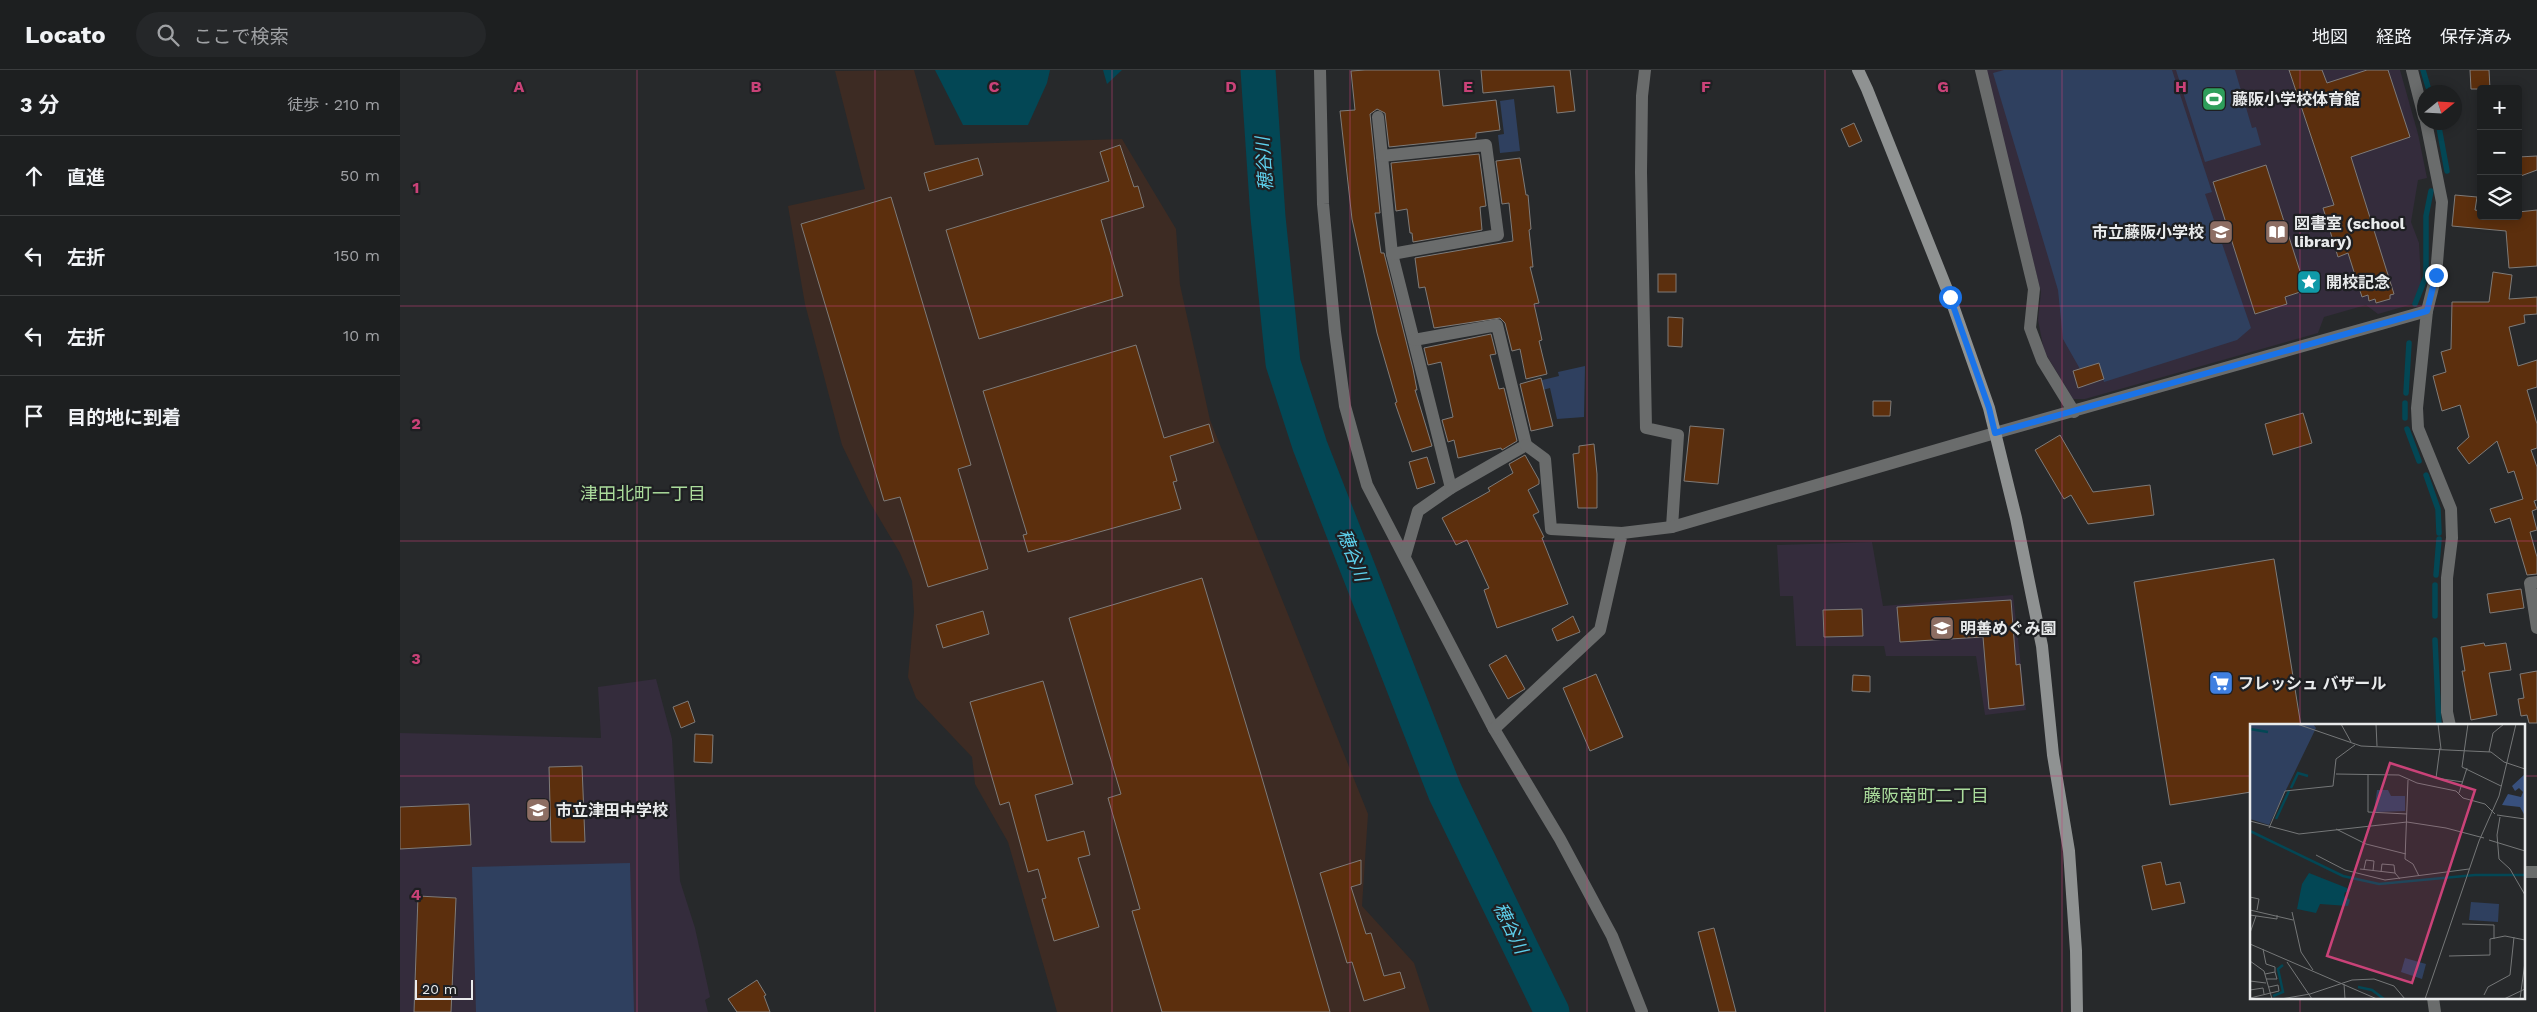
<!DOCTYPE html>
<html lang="ja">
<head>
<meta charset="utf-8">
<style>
  :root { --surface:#1d1f20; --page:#252729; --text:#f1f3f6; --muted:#a0a2a5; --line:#3b3d3e }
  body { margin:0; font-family:"Work Sans","Noto Sans JP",sans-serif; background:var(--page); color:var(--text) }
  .controls { position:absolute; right:15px; top:15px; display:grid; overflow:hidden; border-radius:5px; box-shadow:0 2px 12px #0003 }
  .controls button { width:45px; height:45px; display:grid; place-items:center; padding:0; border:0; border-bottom:1px solid var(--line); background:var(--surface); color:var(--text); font:25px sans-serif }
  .compass { position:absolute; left:2017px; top:15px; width:45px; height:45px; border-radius:50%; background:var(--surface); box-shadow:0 2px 12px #0003; rotate:72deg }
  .scale { position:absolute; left:15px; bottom:12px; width:58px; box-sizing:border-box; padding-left:5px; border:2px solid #e9ebec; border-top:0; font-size:14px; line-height:18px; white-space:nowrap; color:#e9ebec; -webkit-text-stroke:4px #1e1f22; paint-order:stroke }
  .stop { position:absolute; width:15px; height:15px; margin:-11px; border:4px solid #1a73e8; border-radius:50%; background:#fff }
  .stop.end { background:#1a73e8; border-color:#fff; box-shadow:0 1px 5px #0008 }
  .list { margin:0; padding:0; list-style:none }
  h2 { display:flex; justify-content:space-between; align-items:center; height:65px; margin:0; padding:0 20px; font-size:21px }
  h2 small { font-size:16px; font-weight:400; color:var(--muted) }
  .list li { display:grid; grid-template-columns:32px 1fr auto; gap:15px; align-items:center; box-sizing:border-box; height:80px; padding:0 20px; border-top:1px solid var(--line) }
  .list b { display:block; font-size:19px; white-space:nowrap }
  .list em { font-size:16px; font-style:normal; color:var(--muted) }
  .icon { flex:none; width:28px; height:28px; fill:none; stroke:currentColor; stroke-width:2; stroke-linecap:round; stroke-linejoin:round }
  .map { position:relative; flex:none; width:2137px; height:942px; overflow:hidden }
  header { display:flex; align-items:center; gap:30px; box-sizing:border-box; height:70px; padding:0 25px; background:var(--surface); border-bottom:1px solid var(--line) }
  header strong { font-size:24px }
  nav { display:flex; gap:28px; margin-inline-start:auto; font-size:18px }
  .search { width:350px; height:45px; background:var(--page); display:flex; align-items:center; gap:12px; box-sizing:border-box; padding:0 18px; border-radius:28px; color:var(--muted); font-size:19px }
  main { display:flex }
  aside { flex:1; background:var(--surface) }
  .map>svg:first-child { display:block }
  .industrial { fill:#3d2b23 }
  .education { fill:#342c3c }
  .green { fill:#2f405f }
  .water { fill:#034755 }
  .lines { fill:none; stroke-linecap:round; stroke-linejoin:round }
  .stream { stroke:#034755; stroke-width:5.5 }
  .river { stroke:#034755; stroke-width:35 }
  .building { fill:#5c2f0d; stroke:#7e7b79 }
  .street { stroke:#6a6c6c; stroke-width:12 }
  .secondary { stroke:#8f9292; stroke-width:12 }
  .route { stroke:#1a73e8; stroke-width:6 }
  .grid { fill:none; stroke:#ca4278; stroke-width:1; stroke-opacity:0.55 }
  .labels { text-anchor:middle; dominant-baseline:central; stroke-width:4.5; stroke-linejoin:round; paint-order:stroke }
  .poi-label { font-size:16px; font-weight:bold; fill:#e9ebec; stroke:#1e1f22; text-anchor:start }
  .water-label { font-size:18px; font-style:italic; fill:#5ed0ec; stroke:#1e1f22 }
  .neighbourhood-label { font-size:18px; fill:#abdc9c; stroke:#1e1f22 }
  .inset-river { fill:none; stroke:#034755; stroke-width:2.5 }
  .inset-road { fill:none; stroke:#757778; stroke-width:1 }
  .view { fill:#ca4278; fill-opacity:0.15; stroke:#ca4278; stroke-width:2.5 }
  .inset-edge { fill:none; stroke:#e9ebec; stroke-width:2.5 }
  .grid-label { font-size:16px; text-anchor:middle; font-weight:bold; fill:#ca4278; stroke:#1e1f22; stroke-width:4.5; stroke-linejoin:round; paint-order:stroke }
</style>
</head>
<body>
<header>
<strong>Locato</strong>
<div class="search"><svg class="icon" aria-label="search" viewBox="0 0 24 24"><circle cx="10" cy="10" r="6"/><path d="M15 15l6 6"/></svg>ここで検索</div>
<nav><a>地図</a><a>経路</a><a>保存済み</a></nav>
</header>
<main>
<aside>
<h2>3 分<small>徒歩 · 210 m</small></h2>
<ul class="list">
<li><svg class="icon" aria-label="ahead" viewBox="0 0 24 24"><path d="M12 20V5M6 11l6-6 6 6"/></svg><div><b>直進</b></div><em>50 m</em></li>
<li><svg class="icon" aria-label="left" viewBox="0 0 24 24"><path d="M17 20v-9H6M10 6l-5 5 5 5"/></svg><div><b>左折</b></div><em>150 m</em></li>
<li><svg class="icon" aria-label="left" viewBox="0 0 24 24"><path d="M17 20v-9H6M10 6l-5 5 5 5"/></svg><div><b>左折</b></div><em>10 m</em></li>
<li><svg class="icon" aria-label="arrive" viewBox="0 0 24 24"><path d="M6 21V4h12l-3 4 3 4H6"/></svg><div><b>目的地に到着</b></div></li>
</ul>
</aside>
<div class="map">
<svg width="2137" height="942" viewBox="0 0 2137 942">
  <rect width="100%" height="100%" fill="#27292b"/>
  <polygon class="industrial" points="514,0 535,75 722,69 776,159 780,215 810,350 968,744 962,836 1014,893 1030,942 657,942 608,772 575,714 572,687 516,628 508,607 514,542 512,511 500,483 469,431 442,375 405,234 388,136 465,119 435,1"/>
  <g class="education">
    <polygon points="1584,0 2000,0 2018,64 2027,108 2018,110 2011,152 2019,173 2021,212 2013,234 1978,244 1966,235 1924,247 1918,263 1685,329 1673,329 1644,281 1638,250 1641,222"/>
    <polygon points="1472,472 1483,536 1613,525 1626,640 1585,645 1576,586 1486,586 1484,576 1396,576 1393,526 1380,526 1377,475"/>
    <polygon points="256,609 272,669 280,811 295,858 310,927 305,930 308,942 0,942 0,663 201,668 198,617"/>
  </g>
  <g class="green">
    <polygon points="1604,0 1772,0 1812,122 1805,124 1851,258 1837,270 1704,312 1699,293 1680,299 1663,269 1658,220 1593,3"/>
    <polygon points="1776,0 1835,0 1852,58 1856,57 1861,75 1805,92"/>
    <polygon points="1114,29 1120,81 1100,83 1098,65 1104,64 1100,31"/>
    <polygon points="1185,296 1184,347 1157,349 1150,318 1128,324 1126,314 1159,306 1158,302"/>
    <polygon points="230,793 234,942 76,942 72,797"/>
  </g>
  <g class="water">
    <polygon points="535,0 650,0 647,13 628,55 563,55"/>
    <polygon points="703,0 722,0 707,14"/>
  </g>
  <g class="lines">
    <g class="stream">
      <polyline points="2023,0 2028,17"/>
      <polyline points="2038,52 2047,101"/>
      <polyline points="2015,234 2026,206 2026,146 2031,121"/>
      <polyline points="2006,323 2009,273"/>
      <polyline points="2005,333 2005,348"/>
      <polyline points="2007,359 2019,391"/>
      <polyline points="2026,405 2038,439 2039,463"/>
      <polyline points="2036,505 2039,469"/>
      <polyline points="2035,515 2035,546"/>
      <polyline points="2035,570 2039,656"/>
    </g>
    <polyline class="river" points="858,0 868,147 883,293 910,376 1045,722 1152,942"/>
  </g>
  <g class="building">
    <polygon points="965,0 1039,0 1043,36 1096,30 1100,60 1076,63 1076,68 989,77 985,43 977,39 970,44 980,143 975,143 981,183 984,183 1013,299 1017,320 1015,320 1032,376 1012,382 995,333 997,332 977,263 952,149 940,41 955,40 951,1"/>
    <polygon points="1081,0 1170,0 1175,41 1157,43 1154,16 1083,23"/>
    <polygon points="1889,0 1922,0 1927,13 1967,0 1988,0 2010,67 1951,87 1994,224 1990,225 1990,229 1976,233 1975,229 1969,231 1968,225 1962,227 1948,183 1938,187 1923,138 1934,135"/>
    <polygon points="2070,0 2089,0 2090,19 2071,19"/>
    <polygon points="1454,53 1462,71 1449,77 1441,59"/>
    <polygon points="720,75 734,117 738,116 744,137 701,150 723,226 579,269 546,160 709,111 700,82"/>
    <polygon points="1079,84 1086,136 1080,137 1082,160 1013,172 1012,163 1010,163 1007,139 996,141 991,93"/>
    <polygon points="2137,86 2137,100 2118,107 2118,87"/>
    <polygon points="578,88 583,105 529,121 524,103"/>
    <polygon points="1120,88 1126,125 1128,125 1131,159 1129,160 1133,197 1130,197 1139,233 1134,234 1142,270 1139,271 1147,304 1126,309 1120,279 1112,281 1105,253 1100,248 1034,258 1025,217 1019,218 1015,188 1113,171 1109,133 1102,134 1096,91"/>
    <polygon points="1866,95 1906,220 1885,227 1887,234 1855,244 1813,112"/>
    <polygon points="2055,125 2077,127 2075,140 2081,141 2081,146 2118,146 2118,142 2137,140 2137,196 2109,198 2106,161 2052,156"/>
    <polygon points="491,127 571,395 558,399 588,499 528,517 500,427 484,431 401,154"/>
    <polygon points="2093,202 2112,205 2109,229 2137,227 2137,244 2124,245 2125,253 2109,257 2118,296 2137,290 2137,317 2127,320 2137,354 2137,378 2131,380 2137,397 2137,430 2134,431 2137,439 2132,441 2137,460 2130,462 2137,487 2137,504 2127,505 2110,448 2095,453 2090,439 2123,429 2114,401 2108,403 2097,371 2069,394 2057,378 2069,367 2060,335 2042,341 2033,306 2046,302 2041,282 2051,279 2052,232 2089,232"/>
    <rect x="1258" y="204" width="18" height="18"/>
    <polygon points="1268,247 1283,248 1282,277 1268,276"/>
    <polygon points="1091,264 1096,284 1090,285 1099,319 1104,318 1117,371 1102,380 1101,378 1058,388 1054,370 1048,372 1042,350 1053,347 1041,292 1028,295 1024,278"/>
    <polygon points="736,275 764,368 809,354 814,372 770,386 777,411 773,412 781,439 628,482 623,465 627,464 583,321"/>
    <polygon points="1699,293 1704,309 1678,318 1673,301"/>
    <polygon points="1141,308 1153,356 1131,361 1120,314"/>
    <polygon points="1473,331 1491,331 1490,346 1473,346"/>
    <polygon points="1903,343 1912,373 1873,385 1865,354"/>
    <polygon points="1290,356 1324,359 1318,414 1284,411"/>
    <polygon points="1660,365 1693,422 1750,415 1754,445 1688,454 1671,425 1664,429 1635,380"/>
    <polygon points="1194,374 1197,404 1197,438 1178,438 1173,384 1179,383 1179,376"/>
    <polygon points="1125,385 1139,410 1139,414 1128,420 1139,442 1133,445 1144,467 1142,468 1168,534 1097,558 1084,520 1089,518 1067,470 1056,475 1042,448 1090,421 1088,418 1113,403 1109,394"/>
    <polygon points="1027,387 1035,413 1017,419 1009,392"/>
    <polygon points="1874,489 1901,656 1851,656 1851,722 1770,735 1734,512"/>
    <polygon points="802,508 857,691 930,942 762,942 732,841 740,839 708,728 721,724 669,548"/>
    <polygon points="2121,519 2124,538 2090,543 2087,524"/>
    <polygon points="1611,530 1616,595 1620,594 1624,635 1589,639 1583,567 1500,572 1497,537"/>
    <polygon points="1462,539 1463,566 1424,567 1423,540"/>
    <polygon points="583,541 589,564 543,578 536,555"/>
    <polygon points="1173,546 1180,562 1157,571 1152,559"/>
    <polygon points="2084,573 2085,576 2106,573 2111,600 2089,603 2097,645 2071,650 2062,601 2065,601 2061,577"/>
    <polygon points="1106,585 1125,619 1108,629 1089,595"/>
    <polygon points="2137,601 2137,653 2129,653 2127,645 2121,646 2118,629 2124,628 2120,604"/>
    <polygon points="1196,604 1223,667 1190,681 1163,618"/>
    <polygon points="1453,605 1470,606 1470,622 1452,621"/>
    <polygon points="643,611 673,714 635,725 647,771 684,761 690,785 678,788 699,857 654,871 642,829 646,828 638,799 628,802 609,732 600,735 570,632"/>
    <polygon points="288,631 295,652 281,658 273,637"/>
    <polygon points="295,664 313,665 312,693 294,692"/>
    <polygon points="182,696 185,772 151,772 149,697"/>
    <polygon points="69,734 71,775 0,779 0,737"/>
    <polygon points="961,790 961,814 951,817 966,864 971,863 984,906 1000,902 1005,918 964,931 952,892 947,893 920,803"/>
    <polygon points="1761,792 1766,815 1780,812 1785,833 1752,840 1742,796"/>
    <polygon points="18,826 56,828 51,942 14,942"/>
    <polygon points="1314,858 1336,942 1319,942 1298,862"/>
    <polygon points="357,910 366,925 364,926 370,942 337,942 328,929"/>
  </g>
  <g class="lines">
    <g class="street">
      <polyline points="920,0 923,134 935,262 945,336 967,415 1094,659 1160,769 1212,866 1242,942"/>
      <polyline points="1245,0 1242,26 1241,102 1246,358 1278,365 1272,457"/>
      <polyline points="1581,0 1634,219 1630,258 1642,290 1674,342"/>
      <polyline points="2012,0 2024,47"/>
      <polyline points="978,47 992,184 1051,418 1018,441 1005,486"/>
      <polyline points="2026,52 2042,132 2036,205 2027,241 2017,338 2018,358 2051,439 2052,468 2047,508 2047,642 2050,656"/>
      <polyline points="982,86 1086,75 1098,165 992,184"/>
      <polyline points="1014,270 1097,255 1126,375 1051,418"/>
      <polyline points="1126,375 1145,389 1151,459 1222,463"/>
      <polyline points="2137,512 2130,513 2137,558"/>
      <polyline points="1094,659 1200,560 1222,463 1272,457 1595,363 2027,241"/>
      <polyline points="2123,802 2137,802"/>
      <polyline points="2033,928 2035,942"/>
    </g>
    <polyline class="secondary" points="1458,0 1467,19 1550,227 1589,338 1616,448 1642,576 1653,685 1669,781 1676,881 1677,942"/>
  </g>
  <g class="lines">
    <polyline class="route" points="1550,227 1589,338 1595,363 2027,241 2036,205"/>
  </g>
  <path class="grid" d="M 237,0 L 237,942M 475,0 L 475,942M 712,0 L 712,942M 950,0 L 950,942M 1187,0 L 1187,942M 1425,0 L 1425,942M 1662,0 L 1662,942M 1900,0 L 1900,656M 0,236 L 2137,236M 0,471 L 2137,471M 0,706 L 1851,706M 2123,706 L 2137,706M 1900,928 L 1900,942"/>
  <defs>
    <symbol id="stadium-square" viewBox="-11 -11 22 22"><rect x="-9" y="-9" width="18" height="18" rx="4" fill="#2e9e5b" stroke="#1e1f22"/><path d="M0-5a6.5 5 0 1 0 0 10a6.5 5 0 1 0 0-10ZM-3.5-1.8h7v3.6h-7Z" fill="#fff"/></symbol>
    <symbol id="school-square" viewBox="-11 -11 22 22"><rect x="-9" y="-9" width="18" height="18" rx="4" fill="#8d6e63" stroke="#1e1f22"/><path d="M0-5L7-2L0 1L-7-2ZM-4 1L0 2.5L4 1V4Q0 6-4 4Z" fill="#fff"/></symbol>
    <symbol id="library-square" viewBox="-11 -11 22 22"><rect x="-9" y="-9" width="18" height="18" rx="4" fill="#8d6e63" stroke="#1e1f22"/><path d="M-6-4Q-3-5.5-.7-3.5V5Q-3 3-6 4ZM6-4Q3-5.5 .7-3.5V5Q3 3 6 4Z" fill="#fff"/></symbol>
    <symbol id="sight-square" viewBox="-11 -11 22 22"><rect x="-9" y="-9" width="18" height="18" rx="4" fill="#0f9aa8" stroke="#1e1f22"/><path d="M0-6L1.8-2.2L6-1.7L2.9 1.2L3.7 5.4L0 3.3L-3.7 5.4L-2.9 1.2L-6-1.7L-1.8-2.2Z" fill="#fff"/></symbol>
    <symbol id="supermarket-square" viewBox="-11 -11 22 22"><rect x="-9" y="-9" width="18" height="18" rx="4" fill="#3f7fe0" stroke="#1e1f22"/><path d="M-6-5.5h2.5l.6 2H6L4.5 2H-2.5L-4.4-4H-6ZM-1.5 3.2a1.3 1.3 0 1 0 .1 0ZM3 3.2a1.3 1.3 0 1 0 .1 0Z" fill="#fff"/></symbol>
  </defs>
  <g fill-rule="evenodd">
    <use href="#stadium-square" x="1800" y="15" width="28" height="28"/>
    <use href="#school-square" x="1807" y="148" width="28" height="28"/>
    <use href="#library-square" x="1863" y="148" width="28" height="28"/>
    <use href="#sight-square" x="1895" y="198" width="28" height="28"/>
    <use href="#school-square" x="1528" y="544" width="28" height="28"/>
    <use href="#supermarket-square" x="1807" y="599" width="28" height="28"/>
    <use href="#school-square" x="124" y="726" width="28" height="28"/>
  </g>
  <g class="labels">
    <g class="poi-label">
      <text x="1832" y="29">藤阪小学校体育館</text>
      <text x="1894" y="153">図書室 (school<tspan x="1894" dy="18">library)</tspan></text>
      <text x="1804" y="162" text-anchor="end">市立藤阪小学校</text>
      <text x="1926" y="212">開校記念</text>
      <text x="1560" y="558">明善めぐみ園</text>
      <text x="1838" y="613">フレッシュ バザール</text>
      <text x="156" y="740">市立津田中学校</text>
    </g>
    <g class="water-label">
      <text transform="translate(864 94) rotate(-94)">穂谷川</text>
      <text transform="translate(953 485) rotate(69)">穂谷川</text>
      <text transform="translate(1111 858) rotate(64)">穂谷川</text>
    </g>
    <g class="neighbourhood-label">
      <text x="243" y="423">津田北町一丁目</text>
      <text x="1526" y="725">藤阪南町二丁目</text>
    </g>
  </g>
  <g transform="translate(1850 654)">
    <rect width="275" height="275" fill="#27292b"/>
    <path d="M 0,0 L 63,0 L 66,4 L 19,101 L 0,95 ZM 127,66 L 138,66 L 141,72 L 155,72 L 155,87 L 124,88 ZM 221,178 L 249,180 L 248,198 L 219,196 ZM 155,234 L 176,240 L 172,255 L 151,248 Z" fill="#2f405f"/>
    <path d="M 275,50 L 275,92 L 270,83 L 252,81 L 258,70 L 271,73 L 273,68 L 269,64 L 265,67 L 262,62 Z" fill="#38507d"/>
    <path d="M 59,149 L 97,164 L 99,168 L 95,168 L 94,172 L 100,176 L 98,182 L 70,180 L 66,189 L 47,185 L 52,160 Z" fill="#034755"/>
    <path class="inset-river" d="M 0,5 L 18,8M 41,64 L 48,49 L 58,52M 26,95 L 39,67M 0,107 L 93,152 L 129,160 L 225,151 L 275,151M 108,263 L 122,266 L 134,275M 23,272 L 33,268 L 28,245 L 33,241"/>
    <path class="inset-road" d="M 47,0 L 111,22 L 241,28 L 254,38 L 275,45M 91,0 L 101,18M 126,0 L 127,22M 188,0 L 191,25M 218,0 L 212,43 L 251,62M 190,24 L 186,54 L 213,58M 239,28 L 243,9 L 254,0M 86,50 L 149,51 L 167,59 L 206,67 L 213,74 L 235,80 L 245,90M 118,50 L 118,88 L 157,90M 158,56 L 155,135 L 163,140 L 169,152M 209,69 L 217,44M 247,91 L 275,95M 250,93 L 247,111 L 249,135 L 260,145 L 275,171M 0,97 L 49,110 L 157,98 L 196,104 L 234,114M 19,104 L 35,67 L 83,62 L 86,35 L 105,21M 86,105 L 116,120 L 156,130M 239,116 L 275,127M 66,131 L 95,146 L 135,156 L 219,145M 110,145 L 145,149 L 150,155M 114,145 L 116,136 L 124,137 L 123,147M 131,148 L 132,140 L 144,141 L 145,149M 0,173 L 9,175 L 7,186M 0,186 L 43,196M 42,188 L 51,228 L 63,246M 0,191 L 27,195 L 27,191M 212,200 L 244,201 L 244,215M 0,209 L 6,192M 0,220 L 127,275M 13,225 L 16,240 L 25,243 L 25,248 L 15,250M 199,232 L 240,231 L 240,215 L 255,212 L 275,216M 0,237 L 14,247 L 22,275M 37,238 L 62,275M 16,255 L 27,255 L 25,248M 0,257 L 16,259M 94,260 L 95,275M 0,266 L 13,264 L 14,270M 234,271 L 238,263 L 260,251 L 264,213M 0,274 L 29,267 L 28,261 L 19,263M 31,275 L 60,270 L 102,256 L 124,255 L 144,262 L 155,275M 175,275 L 229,117 L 249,72 L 266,0M 254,275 L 275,265M 270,275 L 275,238"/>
    <path class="view" d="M 140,39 L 225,66 L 162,259 L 77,232 Z"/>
    <rect width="275" height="275" class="inset-edge"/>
  </g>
  <g class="grid-label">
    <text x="119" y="22">A</text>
    <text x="356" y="22">B</text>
    <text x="594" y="22">C</text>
    <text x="831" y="22">D</text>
    <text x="1068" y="22">E</text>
    <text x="1306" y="22">F</text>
    <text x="1543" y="22">G</text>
    <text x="1781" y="22">H</text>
    <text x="16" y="123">1</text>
    <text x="16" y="359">2</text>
    <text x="16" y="594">3</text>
    <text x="16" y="830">4</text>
  </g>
</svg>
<div class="controls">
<button>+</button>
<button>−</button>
<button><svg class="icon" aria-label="layers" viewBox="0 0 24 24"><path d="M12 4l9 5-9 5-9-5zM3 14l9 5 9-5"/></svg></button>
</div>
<svg class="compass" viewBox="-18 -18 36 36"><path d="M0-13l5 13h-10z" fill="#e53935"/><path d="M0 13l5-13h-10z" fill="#a0a2a5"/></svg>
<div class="scale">20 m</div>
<div class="stop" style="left:1550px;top:227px"></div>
<div class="stop end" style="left:2036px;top:205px"></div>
</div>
</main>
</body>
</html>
